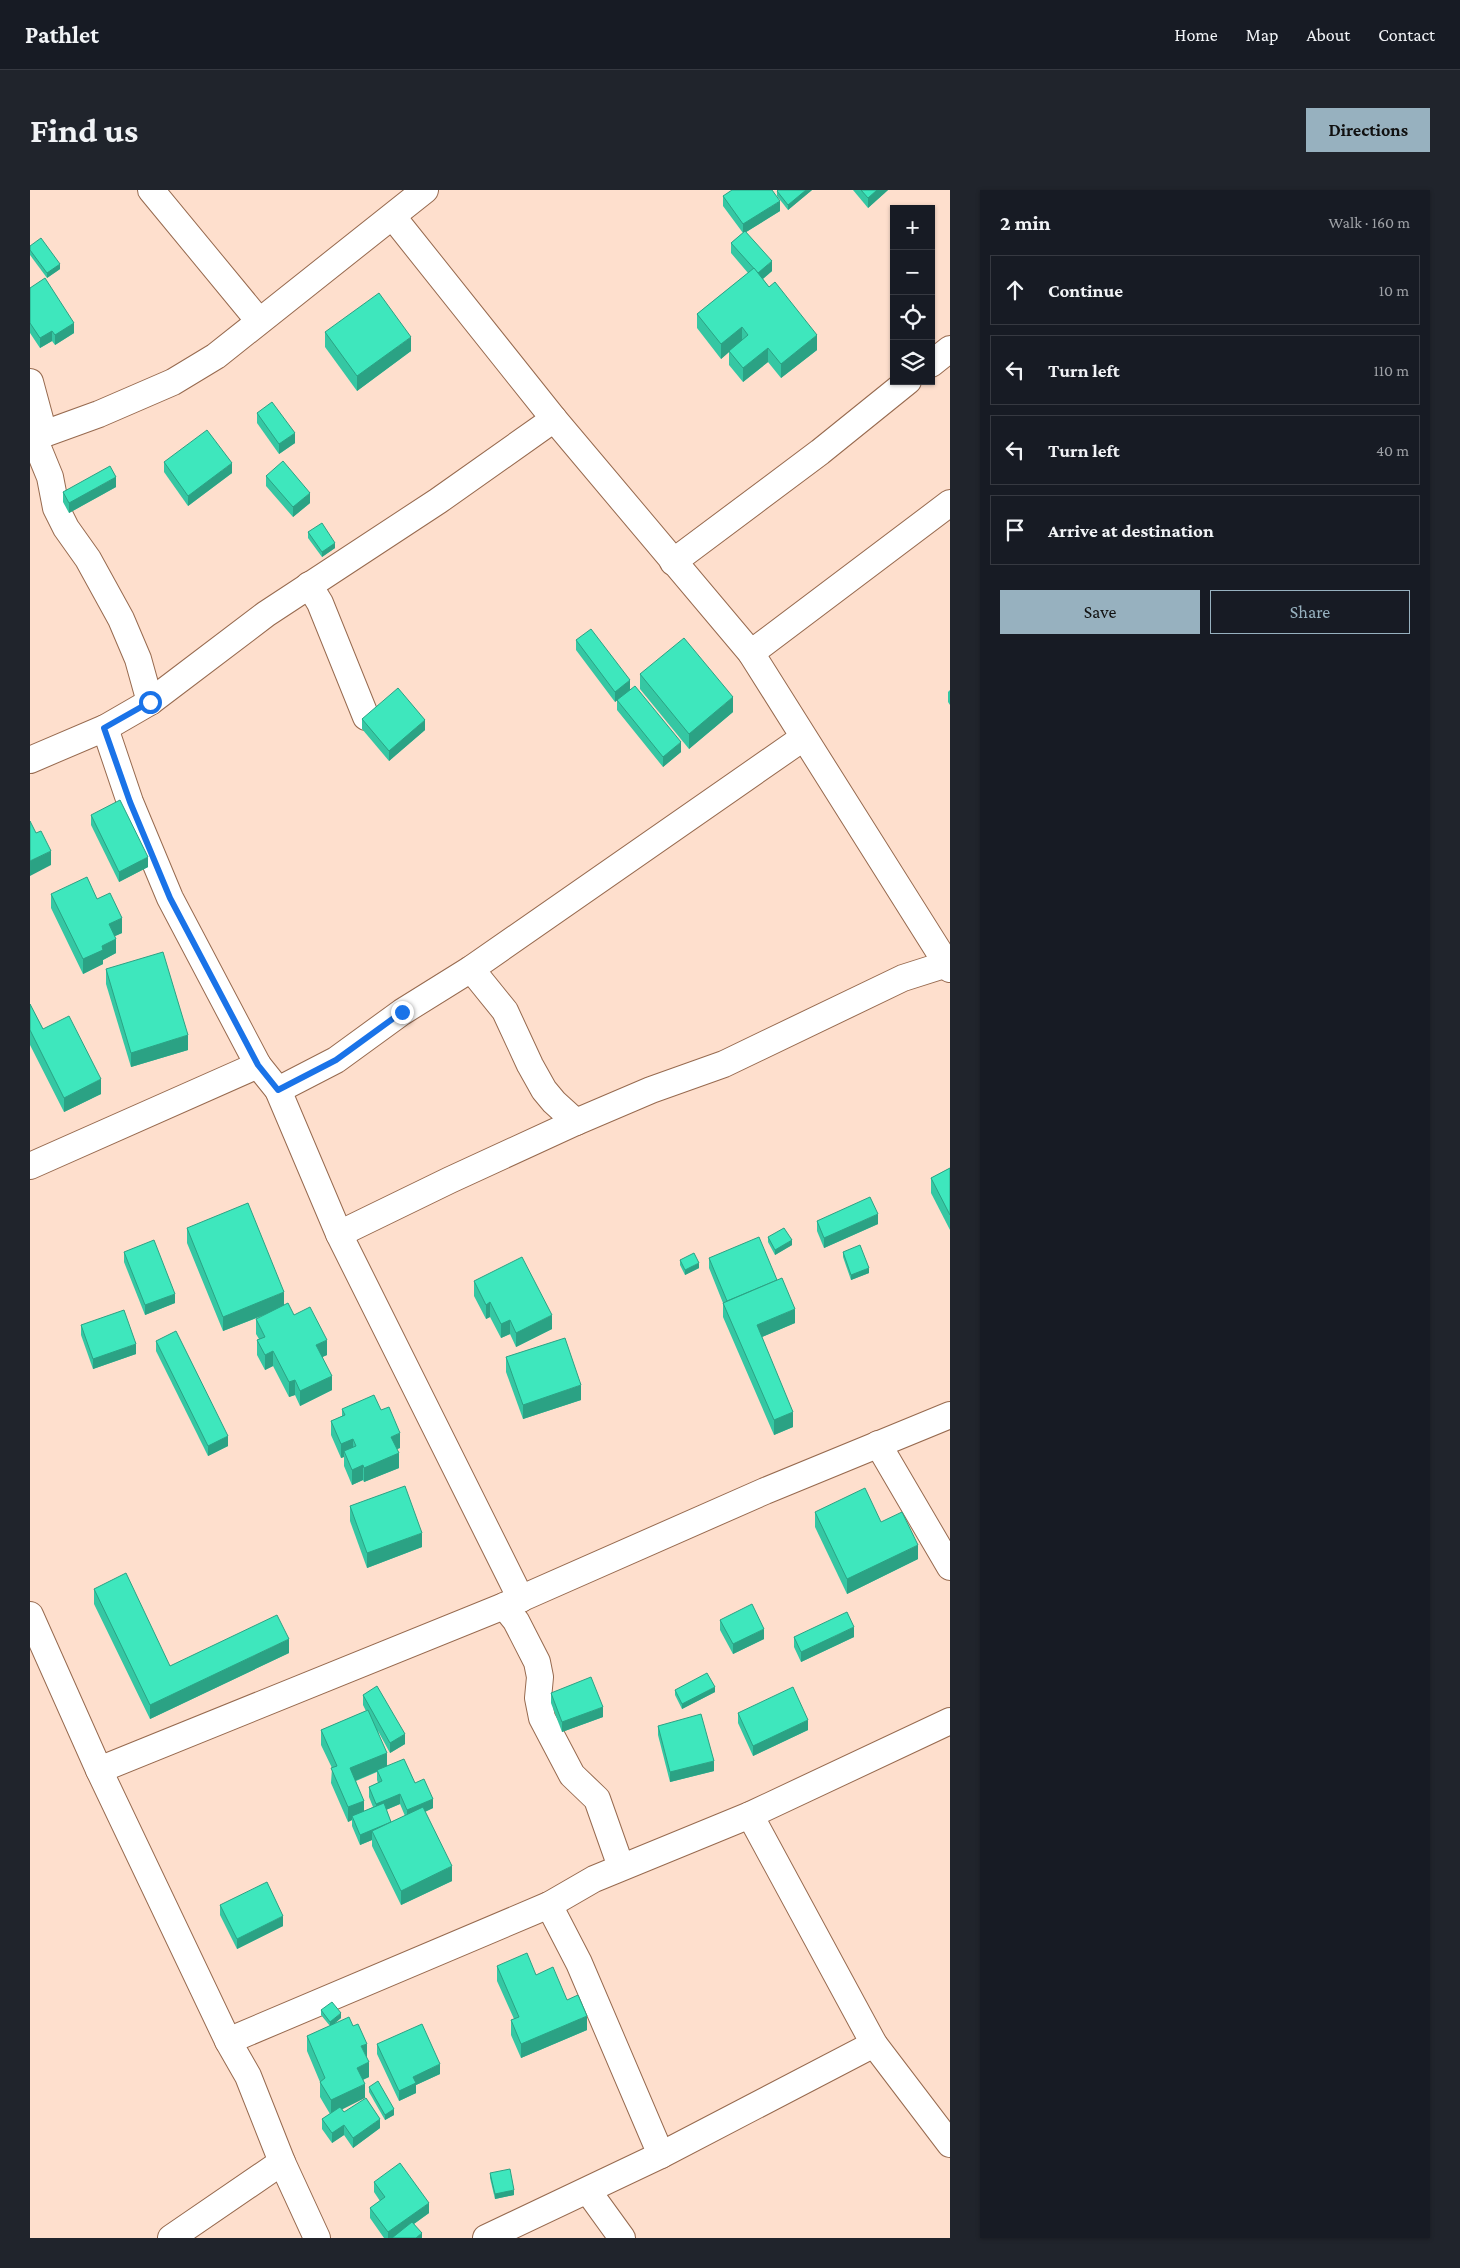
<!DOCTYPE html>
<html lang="en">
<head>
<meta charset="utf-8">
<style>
  :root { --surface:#171b24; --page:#20242c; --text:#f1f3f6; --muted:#9ea1a6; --line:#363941; --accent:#97b1bf }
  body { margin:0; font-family:"Crimson Pro",serif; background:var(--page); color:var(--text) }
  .controls { position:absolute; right:15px; top:15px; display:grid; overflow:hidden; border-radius:0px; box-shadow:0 1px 4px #0004 }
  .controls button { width:45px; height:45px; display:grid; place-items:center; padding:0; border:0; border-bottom:1px solid var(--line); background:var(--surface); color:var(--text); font:25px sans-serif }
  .stop { position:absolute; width:15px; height:15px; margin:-11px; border:4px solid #1a73e8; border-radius:50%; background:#fff }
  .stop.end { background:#1a73e8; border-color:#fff; box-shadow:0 1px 5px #0008 }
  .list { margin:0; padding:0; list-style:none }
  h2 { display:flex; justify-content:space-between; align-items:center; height:65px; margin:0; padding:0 20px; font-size:21px }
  h2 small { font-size:16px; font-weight:400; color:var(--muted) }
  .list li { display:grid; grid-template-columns:32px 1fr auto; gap:15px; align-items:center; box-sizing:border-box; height:70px; margin:0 10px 10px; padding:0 10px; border:1px solid var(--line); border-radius:0px }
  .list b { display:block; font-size:19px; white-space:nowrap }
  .list em { font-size:16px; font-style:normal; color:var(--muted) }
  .actions { display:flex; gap:10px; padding:15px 20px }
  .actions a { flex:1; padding:11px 0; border:1px solid var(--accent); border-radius:0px; text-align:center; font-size:18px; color:var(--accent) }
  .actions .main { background:var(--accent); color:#111 }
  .icon { flex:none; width:28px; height:28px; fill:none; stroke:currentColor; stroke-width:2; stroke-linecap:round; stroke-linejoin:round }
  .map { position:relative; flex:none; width:920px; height:2048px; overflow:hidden; border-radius:0px }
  header { display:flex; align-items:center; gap:30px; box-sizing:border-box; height:70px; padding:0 25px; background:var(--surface); border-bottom:1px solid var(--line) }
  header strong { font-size:24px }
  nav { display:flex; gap:28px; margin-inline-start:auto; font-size:18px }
  .intro { display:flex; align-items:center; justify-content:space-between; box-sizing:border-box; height:120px; padding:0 30px }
  h1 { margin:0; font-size:35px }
  .button { padding:12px 22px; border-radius:0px; background:var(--accent); color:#111; font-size:18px; font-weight:700 }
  main { display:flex; gap:30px; padding:0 30px }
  aside { flex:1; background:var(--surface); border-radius:0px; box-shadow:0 1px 4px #0004 }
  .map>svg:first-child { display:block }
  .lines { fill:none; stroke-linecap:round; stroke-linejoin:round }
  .minor-casing { stroke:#976a4f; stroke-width:28 }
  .minor { stroke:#fff; stroke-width:26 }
  .wall { fill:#35c7a3; fill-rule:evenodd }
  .shaded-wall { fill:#2ba284 }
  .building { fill:#3ee7bd; stroke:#2ba284 }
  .route { stroke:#1a73e8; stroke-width:6 }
</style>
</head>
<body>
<header>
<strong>Pathlet</strong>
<nav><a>Home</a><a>Map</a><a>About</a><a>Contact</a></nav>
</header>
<div class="intro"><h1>Find us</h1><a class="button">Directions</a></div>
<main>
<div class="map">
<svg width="920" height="2048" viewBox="0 0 920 2048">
  <rect width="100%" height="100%" fill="#fedfcd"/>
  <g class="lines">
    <defs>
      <g id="minor">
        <polyline points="121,0 229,131"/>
        <polyline points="363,27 524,229 721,463 920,779"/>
        <polyline points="901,174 920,159"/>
        <polyline points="0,192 14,244"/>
        <polyline points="4,248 20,287 26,318 36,338 58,369 91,429 108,469 120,512"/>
        <polyline points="0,249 69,224 143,192 186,166 395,0"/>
        <polyline points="643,372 790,262 878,191"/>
        <polyline points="279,395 290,413 336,527"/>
        <polyline points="721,463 920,313"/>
        <polyline points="75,538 100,612 140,708 228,875 248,900 309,1044 491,1409"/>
        <polyline points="0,570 75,538 120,512 236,424 408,311 524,229"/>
        <polyline points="441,779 475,821 500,875 514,900 524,912 546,932"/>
        <polyline points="248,900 306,870 372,822 441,779 773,548"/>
        <polyline points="0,976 228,875"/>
        <polyline points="309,1044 420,990 546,932 621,900 694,874 873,788 920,773"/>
        <polyline points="848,1254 920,1377"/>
        <polyline points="474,1416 486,1431 507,1472 510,1487 508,1508 512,1528 542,1585 567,1609 591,1677"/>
        <polyline points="0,1425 69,1580 198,1851 218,1886 252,1972 287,2048"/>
        <polyline points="69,1580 474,1416 735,1301 920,1225"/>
        <polyline points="720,1625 844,1854 920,1954"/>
        <polyline points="519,1715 549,1773 631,1965"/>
        <polyline points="198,1851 519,1715 564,1689 720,1625 920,1531"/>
        <polyline points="558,2001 592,2048"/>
        <polyline points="141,2048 252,1972"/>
        <polyline points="456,2048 631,1965 844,1854"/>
      </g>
    </defs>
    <use href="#minor" class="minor-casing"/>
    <use href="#minor" class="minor"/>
  </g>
  <g class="wall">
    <polygon points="748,0 782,0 758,20 747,6 747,1"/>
    <polygon points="823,0 858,0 838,18"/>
    <polygon points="693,6 750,21 716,42 742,81 733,89 787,160 751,188 738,172 713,192 699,175 699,162 691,169 667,138 667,124 718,83 701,63 701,53 713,43 693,16"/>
    <polygon points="0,56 30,79 17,88 0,65"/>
    <polygon points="0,98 44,143 25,155 22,151 10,158 0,143"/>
    <polygon points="295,142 381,161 327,201 295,157"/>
    <polygon points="227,223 265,253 249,264 227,233"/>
    <polygon points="134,272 202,283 158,316 134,282"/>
    <polygon points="236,286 280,313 263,327 236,296"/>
    <polygon points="86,297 39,323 33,312 33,302"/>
    <polygon points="278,342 305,358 292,367 278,348"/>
    <polygon points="546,450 600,499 651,562 633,577 587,520 587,510 590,508 585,512 546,460"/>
    <polygon points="610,484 703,522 659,559 610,499"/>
    <polygon points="920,500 920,515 918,512 918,502"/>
    <polygon points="332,529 395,540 359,571 332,539"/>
    <polygon points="61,625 118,677 89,692 61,635"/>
    <polygon points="21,704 67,709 92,743 84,746 86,763 73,770 73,774 53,784 21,718"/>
    <polygon points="76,779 158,860 101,877 76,794"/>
    <polygon points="0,814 13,839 71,904 34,922 0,855"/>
    <polygon points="920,978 920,1040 901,1003 901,988"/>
    <polygon points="787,1031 848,1034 794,1058 787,1041"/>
    <polygon points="157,1038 254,1116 264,1125 297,1165 292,1167 302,1200 270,1216 265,1205 259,1207 243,1176 235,1180 227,1165 227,1150 229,1149 226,1144 226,1129 242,1122 193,1141 157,1053"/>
    <polygon points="738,1047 762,1055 745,1065 738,1052"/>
    <polygon points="94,1062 145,1113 115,1125 94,1072"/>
    <polygon points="813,1062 839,1083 821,1090 813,1067"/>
    <polygon points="679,1068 765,1133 732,1147 763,1237 744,1245 693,1127 693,1113 679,1078"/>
    <polygon points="650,1070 669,1078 655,1085 650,1075"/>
    <polygon points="444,1091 522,1139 486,1157 480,1144 471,1148 460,1127 456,1129 444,1106"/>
    <polygon points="51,1135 106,1164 63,1179 51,1145"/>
    <polygon points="126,1151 198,1256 178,1266 126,1161"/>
    <polygon points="476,1167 551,1210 493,1229 476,1182"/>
    <polygon points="312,1219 370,1258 367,1259 369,1278 334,1292 333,1290 322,1295 314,1276 314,1267 311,1268 301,1245 301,1231 312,1226"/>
    <polygon points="320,1316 392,1357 337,1378 320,1331"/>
    <polygon points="785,1322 888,1369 817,1404 785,1337"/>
    <polygon points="64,1399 140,1476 259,1463 120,1529 64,1414"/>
    <polygon points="690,1430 734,1449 703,1464 690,1440"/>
    <polygon points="764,1447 824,1447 771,1472 764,1457"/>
    <polygon points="645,1500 685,1502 652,1519 645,1505"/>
    <polygon points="521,1503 573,1527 532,1542 521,1513"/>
    <path d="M 333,1505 L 375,1554 L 360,1563 L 348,1541 L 357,1576 L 385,1593 L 403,1618 L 395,1622 L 422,1691 L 371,1715 L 342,1656 L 342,1650 L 330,1655 L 322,1636 L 322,1630 L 318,1632 L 301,1593 L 302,1578 L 291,1555 L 291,1540 L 336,1521 L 333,1515 ZM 347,1582 L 347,1590 L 348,1593 L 339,1597 L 339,1607 L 343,1617 L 334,1621 L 326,1591 ZM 370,1614 L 375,1626 L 361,1632 L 356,1620 Z"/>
    <polygon points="708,1523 778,1540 723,1566 708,1533"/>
    <polygon points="628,1536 684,1581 640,1592 628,1545"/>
    <polygon points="190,1715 253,1736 207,1759 190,1725"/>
    <polygon points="467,1776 506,1785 537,1810 557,1840 491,1868 481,1845 481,1830 484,1829 467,1791"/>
    <polygon points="291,1820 311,1828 304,1834 337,1868 339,1887 333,1890 312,1919 314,1922 350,1938 323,1958 314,1945 302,1953 292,1939 292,1929 300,1924 290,1907 290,1892 277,1861 277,1846 300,1836 291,1825"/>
    <polygon points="347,1854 410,1884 386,1895 386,1903 369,1911 347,1864"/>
    <polygon points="339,1897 364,1925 355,1930 339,1902"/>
    <polygon points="460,1983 484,2005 465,2009 460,1988"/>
    <polygon points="344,1992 399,2023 384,2034 392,2048 354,2048 340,2028 340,2018 350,2011 344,2002"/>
  </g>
  <g class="shaded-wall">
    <polygon points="776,0 782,0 758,20 758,15"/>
    <polygon points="847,0 858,0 838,18 838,8"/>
    <polygon points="750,11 750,21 713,44 713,34"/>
    <polygon points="742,71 742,81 728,93 728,83"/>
    <polygon points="30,74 30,79 17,88 17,83"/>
    <polygon points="44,133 44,143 25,155 25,145"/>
    <polygon points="712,137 712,152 699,161 699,162 691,169 691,154"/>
    <polygon points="22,141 22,151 10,158 10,148"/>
    <polygon points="787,145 787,160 751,188 751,174"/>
    <polygon points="381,147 381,161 327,201 327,186"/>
    <polygon points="738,158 738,172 713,192 713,178"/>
    <polygon points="265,243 265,253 249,264 249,254"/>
    <polygon points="202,273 202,283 158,316 158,306"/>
    <polygon points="86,287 86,297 39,323 39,313"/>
    <polygon points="280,303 280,313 263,327 263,317"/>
    <polygon points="305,353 305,358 292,367 292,362"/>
    <polygon points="600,490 600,500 585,512 585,502"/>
    <polygon points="703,507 703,522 659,559 659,544"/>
    <polygon points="395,530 395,540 359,571 359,561"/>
    <polygon points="651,552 651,562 633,577 633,567"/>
    <polygon points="21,661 21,675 0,686 0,671"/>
    <polygon points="118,667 118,677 89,692 89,682"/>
    <polygon points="92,728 92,743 79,749 79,734"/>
    <polygon points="86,749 86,763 73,770 73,774 53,784 53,769 72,756"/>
    <polygon points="158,845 158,860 101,877 101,863"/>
    <polygon points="71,889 71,904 34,922 34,908"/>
    <polygon points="848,1024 848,1034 794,1058 794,1048"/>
    <polygon points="762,1050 762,1055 745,1065 745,1060"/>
    <polygon points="669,1073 669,1078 655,1085 655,1080"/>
    <polygon points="839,1078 839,1083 821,1090 821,1085"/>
    <polygon points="254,1102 254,1117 193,1141 193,1127"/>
    <polygon points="145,1104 145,1113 115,1125 115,1115"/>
    <polygon points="460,1112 460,1127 456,1129 456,1115"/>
    <polygon points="765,1119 765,1133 727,1149 727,1135"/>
    <polygon points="522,1125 522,1139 486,1157 486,1143"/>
    <polygon points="480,1130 480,1144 471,1148 471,1134"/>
    <polygon points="297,1150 297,1165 286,1170 286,1155"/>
    <polygon points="106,1154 106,1164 63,1179 63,1169"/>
    <polygon points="243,1161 243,1176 235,1180 235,1165"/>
    <polygon points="302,1186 302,1200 270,1216 270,1201"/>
    <polygon points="265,1190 265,1205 259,1207 259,1192"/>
    <polygon points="551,1195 551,1210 493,1229 493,1215"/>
    <polygon points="763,1222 763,1237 744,1245 744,1230"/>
    <polygon points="370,1243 370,1258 361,1261 361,1247"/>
    <polygon points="198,1246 198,1256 178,1266 178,1256"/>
    <polygon points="323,1249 323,1263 314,1261 314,1267 311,1268 311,1254"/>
    <polygon points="369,1263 369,1278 334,1292 334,1278"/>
    <polygon points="333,1275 333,1290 322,1295 322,1280"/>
    <polygon points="392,1343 392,1357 337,1378 337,1363"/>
    <polygon points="888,1355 888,1369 817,1404 817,1389"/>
    <polygon points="824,1437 824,1447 771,1472 771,1462"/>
    <polygon points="734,1439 734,1449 703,1464 703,1454"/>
    <polygon points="259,1449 259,1463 120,1529 120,1515"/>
    <polygon points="685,1497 685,1502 652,1519 652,1514"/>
    <polygon points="573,1517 573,1527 532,1542 532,1532"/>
    <polygon points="778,1530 778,1540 723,1566 723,1556"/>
    <polygon points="375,1544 375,1554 360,1563 360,1553"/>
    <polygon points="357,1563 357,1577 320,1593 320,1578"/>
    <polygon points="684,1571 684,1581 640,1592 640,1582"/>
    <polygon points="370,1604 370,1614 346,1624 346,1614"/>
    <polygon points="403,1609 403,1618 377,1630 377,1620"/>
    <polygon points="334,1611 334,1625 322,1626 322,1630 318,1632 318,1617"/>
    <polygon points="361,1632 342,1641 342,1650 330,1655 330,1645"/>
    <polygon points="422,1676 422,1691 371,1715 371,1701"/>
    <polygon points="253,1726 253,1736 207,1759 207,1749"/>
    <polygon points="311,1823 311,1828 300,1837 300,1832"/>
    <polygon points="557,1826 557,1840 491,1868 491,1854"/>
    <polygon points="337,1854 337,1868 331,1856"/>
    <polygon points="339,1872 339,1887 327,1892 327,1878"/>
    <polygon points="410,1874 410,1884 386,1895 386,1903 369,1911 369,1901 383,1887"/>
    <polygon points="335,1894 335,1908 301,1925 301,1910"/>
    <polygon points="364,1919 364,1925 355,1930 355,1925"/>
    <polygon points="350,1929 350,1938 323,1958 323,1948"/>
    <polygon points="314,1935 314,1945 302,1953 302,1943"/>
    <polygon points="484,2000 484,2005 465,2009 465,2004"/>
    <polygon points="399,2013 399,2023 364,2048 358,2048 358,2042"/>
    <polygon points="392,2043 392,2048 386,2048"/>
  </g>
  <g class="building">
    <polygon points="702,0 742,0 750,11 713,34 693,6"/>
    <polygon points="748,0 776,0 758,15 747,1"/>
    <polygon points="831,0 847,0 838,8"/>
    <polygon points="715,41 742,71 728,83 701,53"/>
    <polygon points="11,48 30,74 17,83 0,60 0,56"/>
    <polygon points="724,78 739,97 745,92 787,145 751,174 738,158 713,178 699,161 718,145 712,137 691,154 667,124"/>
    <polygon points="15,88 44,133 25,145 22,141 10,148 0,133 0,98"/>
    <polygon points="349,103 381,147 327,186 295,142"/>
    <polygon points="242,212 265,243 249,254 227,223"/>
    <polygon points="177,240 202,273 158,306 134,272"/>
    <polygon points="253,271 280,303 263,317 236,286"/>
    <polygon points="80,276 86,287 39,313 33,302"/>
    <polygon points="292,333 305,353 292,362 278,342"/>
    <polygon points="561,439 600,490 585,502 546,450"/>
    <polygon points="654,448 703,507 659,544 610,484"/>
    <polygon points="605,496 651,552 633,567 587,510"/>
    <polygon points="368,498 395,530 359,561 332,529"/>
    <polygon points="90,610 118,667 89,682 61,625"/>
    <polygon points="0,631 6,643 11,641 21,661 0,671"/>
    <polygon points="57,687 67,709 80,703 92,728 79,734 86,749 72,756 73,760 53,769 21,704"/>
    <polygon points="133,762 158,845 101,863 76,779"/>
    <polygon points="0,814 13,839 39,826 71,889 34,908 0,840"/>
    <polygon points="920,978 920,1025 901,988"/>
    <polygon points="840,1007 848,1024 794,1048 787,1031"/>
    <polygon points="218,1013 254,1102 193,1127 157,1038"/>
    <polygon points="754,1038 762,1050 745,1060 738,1047"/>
    <polygon points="729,1047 747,1090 697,1111 679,1068"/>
    <polygon points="124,1050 145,1104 115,1115 94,1062"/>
    <polygon points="830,1055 839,1078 821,1085 813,1062"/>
    <polygon points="664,1063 669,1073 655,1080 650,1070"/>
    <polygon points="492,1067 522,1125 486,1143 480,1130 471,1134 460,1112 456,1115 444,1091"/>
    <polygon points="752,1088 765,1119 727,1135 763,1222 744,1230 693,1113"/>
    <polygon points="258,1113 264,1125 280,1117 297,1150 286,1155 302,1186 270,1201 265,1190 259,1192 243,1161 235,1165 227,1150 235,1147 226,1129"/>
    <polygon points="94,1120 106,1154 63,1169 51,1135"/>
    <polygon points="146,1141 198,1246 178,1256 126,1151"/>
    <polygon points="535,1148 551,1195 493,1215 476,1167"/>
    <polygon points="344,1205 351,1220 359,1217 370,1243 361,1247 369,1263 334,1278 333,1275 322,1280 314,1261 326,1256 323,1249 311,1254 301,1231 315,1225 312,1219"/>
    <polygon points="375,1296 392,1343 337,1363 320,1316"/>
    <polygon points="835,1298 851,1332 872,1322 888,1355 817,1389 785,1322"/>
    <polygon points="96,1383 140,1476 247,1425 259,1449 120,1515 64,1399"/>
    <polygon points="722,1414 734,1439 703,1454 690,1430"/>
    <polygon points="817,1422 824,1437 771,1462 764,1447"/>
    <polygon points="677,1483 685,1497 652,1514 645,1500"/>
    <polygon points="561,1487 573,1517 532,1532 521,1503"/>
    <polygon points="347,1496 375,1544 360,1553 333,1505"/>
    <polygon points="763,1497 778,1530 723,1556 708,1523"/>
    <polygon points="338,1520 357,1563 320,1578 334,1611 318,1617 301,1578 307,1576 291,1540"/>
    <polygon points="671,1524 684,1571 640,1582 628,1536"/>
    <polygon points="374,1569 385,1593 394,1589 403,1609 377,1620 370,1604 346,1614 339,1597 352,1591 347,1580"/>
    <polygon points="354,1613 361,1632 330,1645 322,1626"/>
    <polygon points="393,1617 422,1676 371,1701 342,1641"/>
    <polygon points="237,1692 253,1726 207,1749 190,1715"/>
    <polygon points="497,1763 506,1785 523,1777 537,1810 548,1805 557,1826 491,1854 481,1830 489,1827 467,1776"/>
    <polygon points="302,1812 311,1823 300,1832 291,1820"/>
    <polygon points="319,1827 323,1836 328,1834 337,1854 331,1856 339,1872 327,1878 335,1894 301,1910 290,1892 295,1888 277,1846"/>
    <polygon points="392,1834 410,1874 383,1887 386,1893 369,1901 347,1854"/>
    <polygon points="348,1891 364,1919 355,1925 339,1897"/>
    <polygon points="336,1908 350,1929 323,1948 314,1935 302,1943 292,1929 310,1917 314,1922"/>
    <polygon points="370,1973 399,2013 358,2042 340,2018 355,2007 344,1992"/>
    <polygon points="480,1979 484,2000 465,2004 460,1983"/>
    <polygon points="382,2032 392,2043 386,2048 362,2048"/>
  </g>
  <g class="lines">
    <polyline class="route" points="120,512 74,538 100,612 140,708 228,875 248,900 306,870 372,822"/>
  </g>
</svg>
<div class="controls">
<button>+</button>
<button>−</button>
<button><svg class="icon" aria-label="locate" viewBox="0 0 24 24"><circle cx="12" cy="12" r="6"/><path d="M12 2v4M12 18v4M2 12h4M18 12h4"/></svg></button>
<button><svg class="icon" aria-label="layers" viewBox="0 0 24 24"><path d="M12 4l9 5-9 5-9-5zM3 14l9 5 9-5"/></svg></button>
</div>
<div class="stop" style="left:120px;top:512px"></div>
<div class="stop end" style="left:372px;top:822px"></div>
</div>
<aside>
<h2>2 min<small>Walk · 160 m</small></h2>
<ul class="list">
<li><svg class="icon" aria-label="ahead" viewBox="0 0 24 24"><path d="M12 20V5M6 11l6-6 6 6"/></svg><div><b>Continue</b></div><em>10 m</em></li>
<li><svg class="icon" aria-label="left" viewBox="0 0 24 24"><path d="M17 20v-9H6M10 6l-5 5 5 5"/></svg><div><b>Turn left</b></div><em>110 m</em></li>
<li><svg class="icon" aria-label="left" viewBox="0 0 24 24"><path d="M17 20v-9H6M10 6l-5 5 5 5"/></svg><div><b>Turn left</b></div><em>40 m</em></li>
<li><svg class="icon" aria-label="arrive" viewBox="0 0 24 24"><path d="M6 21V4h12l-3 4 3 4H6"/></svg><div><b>Arrive at destination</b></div></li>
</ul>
<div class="actions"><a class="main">Save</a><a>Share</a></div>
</aside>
</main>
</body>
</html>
